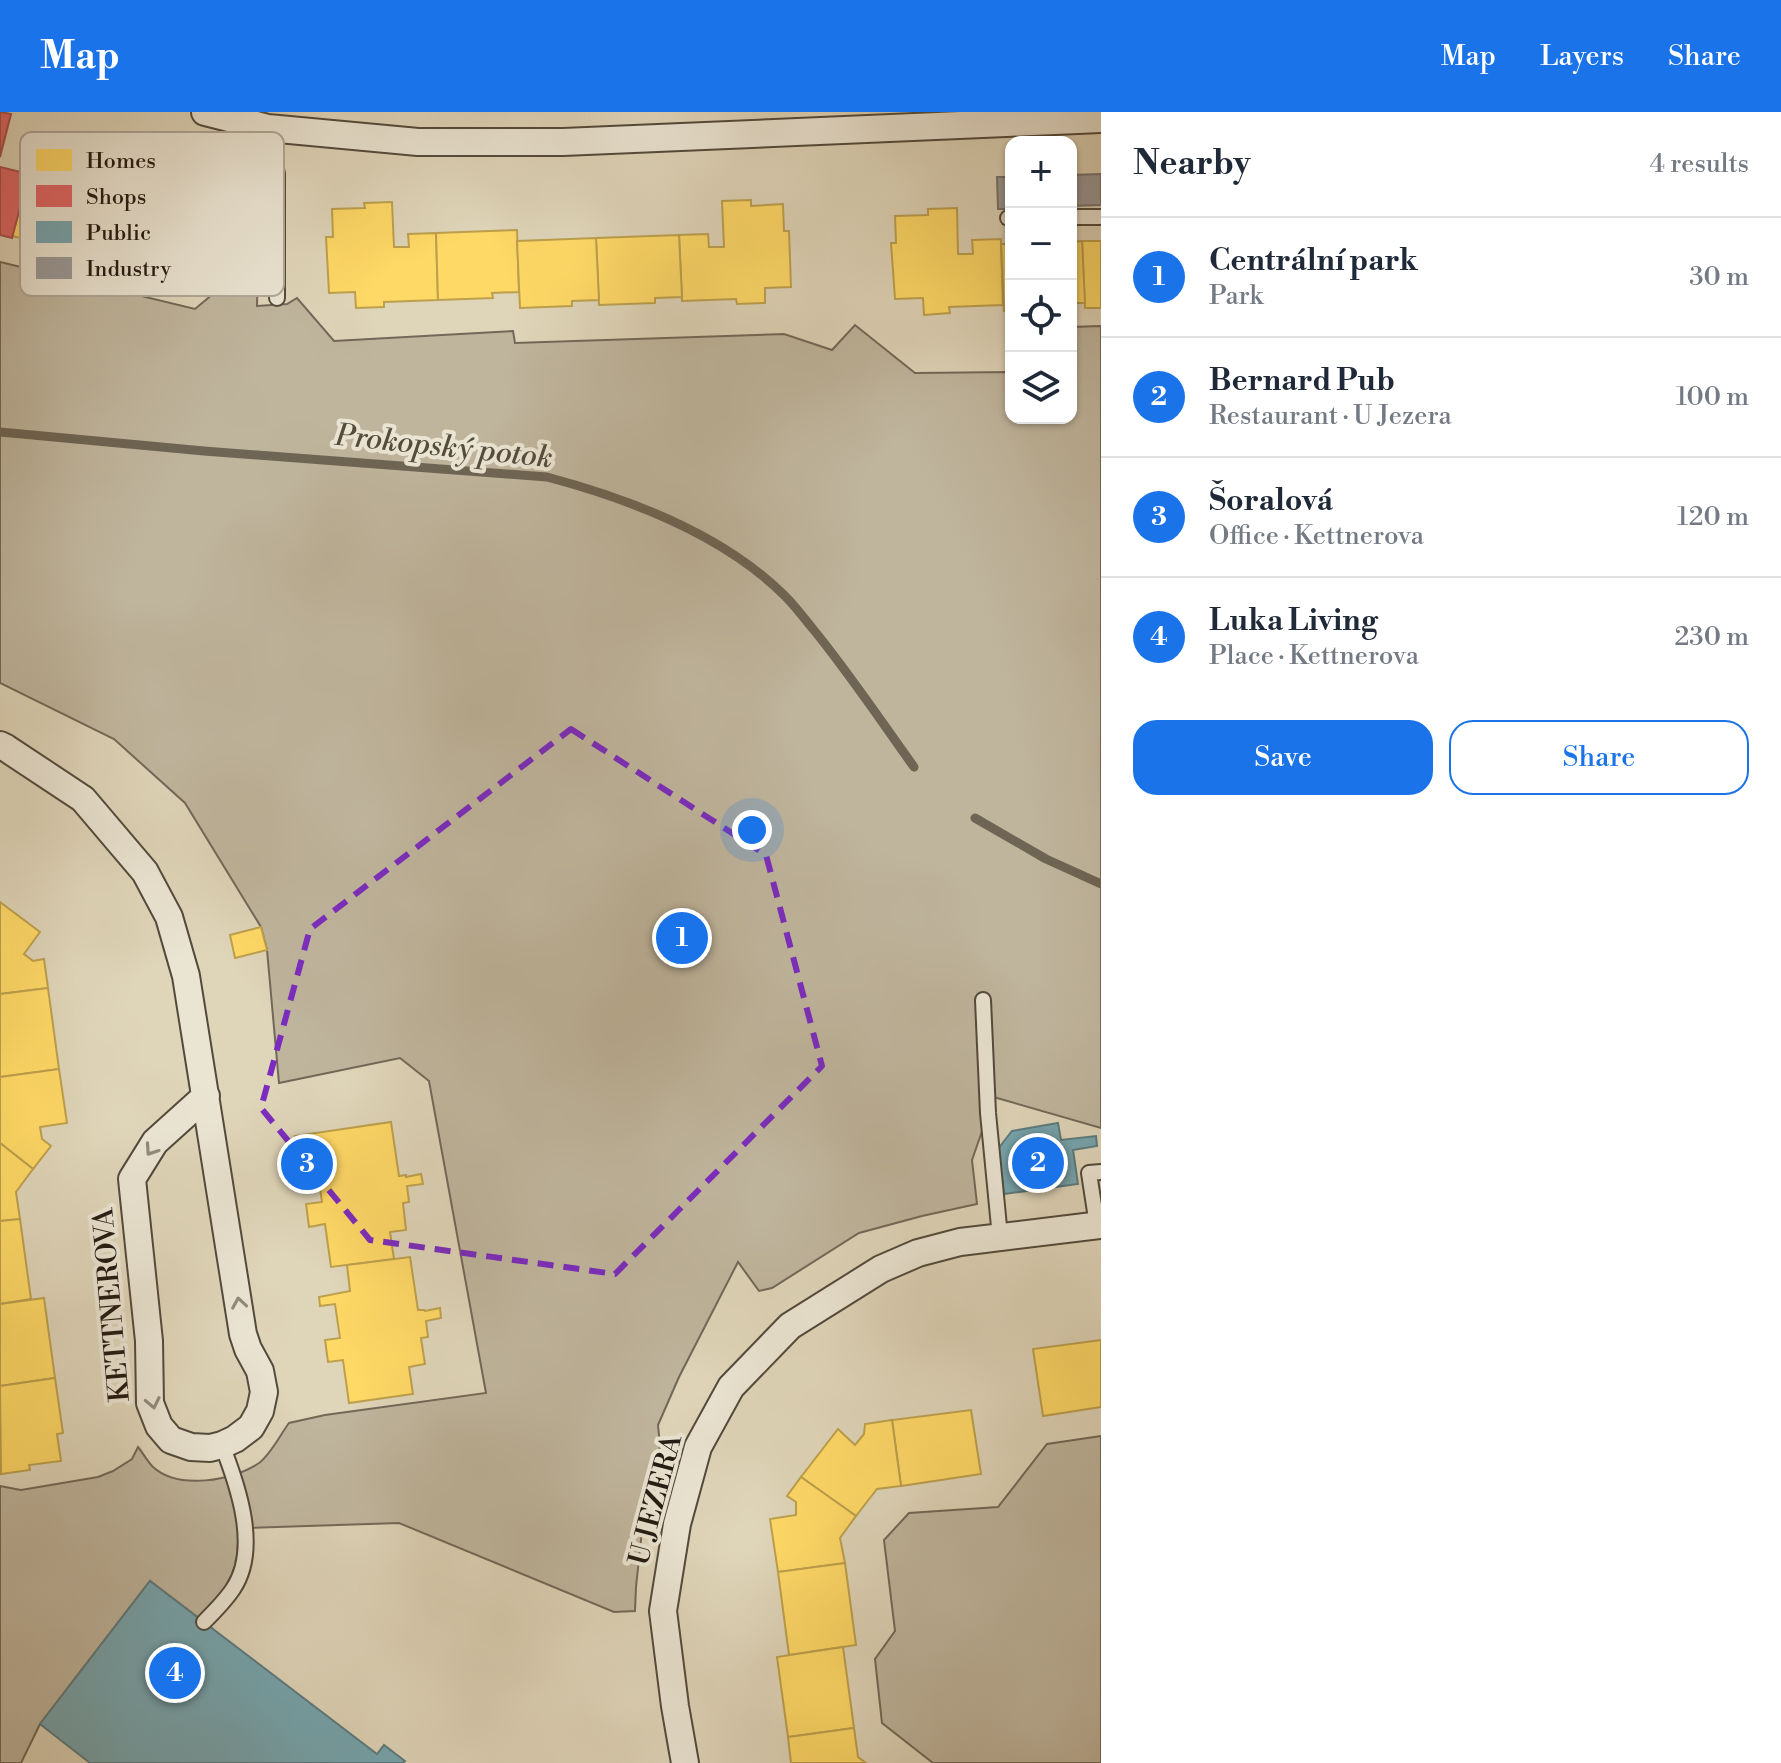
<!DOCTYPE html>
<html lang="en">
<head>
<meta charset="utf-8">
<style>
  :root { --surface:#fff; --page:#f6f6f7; --text:#1f2937; --muted:#747a83; --line:#e0e1e3; --accent:#1a73e8 }
  body { margin:0; font-family:"Libre Bodoni",serif; background:var(--page); color:var(--text) }
  .controls { position:absolute; right:24px; top:24px; display:grid; overflow:hidden; border-radius:16px; box-shadow:0 2px 6px #0004 }
  .controls button { width:72px; height:72px; display:grid; place-items:center; padding:0; border:0; border-bottom:2px solid var(--line); background:var(--surface); color:var(--text); font:40px sans-serif }
  .you { position:absolute; left:752px; top:718px; width:28px; height:28px; margin:-20px; border:6px solid #fff; border-radius:50%; background:#1a73e8; box-shadow:0 0 0 12px #1a73e833 }
  .badge { display:grid; place-items:center; width:52px; height:52px; border-radius:50%; background:var(--accent); color:#fff; font-size:26px; font-weight:700 }
  .pin { position:absolute; translate:-50% -50%; border:4px solid #fff; box-shadow:0 2px 8px #0006 }
  .list { margin:0; padding:0; list-style:none }
  h2 { display:flex; justify-content:space-between; align-items:center; height:104px; margin:0; padding:0 32px; font-size:34px }
  h2 small { font-size:26px; font-weight:400; color:var(--muted) }
  .list li { display:grid; grid-template-columns:52px 1fr auto; gap:24px; align-items:center; box-sizing:border-box; height:120px; padding:0 32px; border-top:2px solid var(--line) }
  .list b { display:block; font-size:30px; white-space:nowrap }
  .list p { margin:0; font-size:26px; white-space:nowrap; color:var(--muted) }
  .list em { font-size:26px; font-style:normal; color:var(--muted) }
  .actions { display:flex; gap:16px; padding:24px 32px }
  .actions a { flex:1; padding:18px 0; border:2px solid var(--accent); border-radius:24px; text-align:center; font-size:28px; color:var(--accent) }
  .actions .main { background:var(--accent); color:#fff }
  .icon { flex:none; width:44px; height:44px; fill:none; stroke:currentColor; stroke-width:2; stroke-linecap:round; stroke-linejoin:round }
  .map { position:relative; flex:none; width:1101px; height:1651px; overflow:hidden }
  header { display:flex; align-items:center; gap:48px; box-sizing:border-box; height:112px; padding:0 40px; background:var(--accent); color:#fff }
  header strong { font-size:38px }
  nav { display:flex; gap:44px; margin-inline-start:auto; font-size:28px }
  main { display:flex }
  aside { flex:1; background:var(--surface) }
  .map>svg:first-child { display:block }
  .green { fill:#bfb59d; stroke:#726858; stroke-width:2 }
  .homes { fill:#ffd966; stroke:#bda04d; stroke-width:2 }
  .shops { fill:#e06666; stroke:#a8504d; stroke-width:2 }
  .public { fill:#76a5af; stroke:#5d7c80; stroke-width:2 }
  .industry { fill:#999; stroke:#767370; stroke-width:2 }
  .lines { fill:none; stroke-linecap:round; stroke-linejoin:round }
  .stream { stroke:#6e6554; stroke-width:9 }
  .service-casing { stroke:#534a3c; stroke-width:18 }
  .minor-casing { stroke:#534a3c; stroke-width:30 }
  .service { stroke:#eae4d2; stroke-width:14 }
  .minor { stroke:#eae4d2; stroke-width:26 }
  .oneway { stroke:#918a7c }
  .marked { fill:none; stroke:#7b2cbf; stroke-width:6; stroke-dasharray:16 10; stroke-linejoin:round }
  .labels { text-anchor:middle; dominant-baseline:central; stroke-width:8; stroke-linejoin:round; paint-order:stroke }
  .street-label { font-size:28px; fill:#241b12; stroke:#eae4d2 }
  .water-label { font-size:30px; font-style:italic; fill:#554c3e; stroke:#eae4d2 }
  .key { fill:#eae4d2; stroke:#afa898; stroke-width:2 }
  .key-label { font-size:22px; fill:#241b12 }
</style>
</head>
<body>
<header>
<strong>Map</strong>
<nav><a>Map</a><a>Layers</a><a>Share</a></nav>
</header>
<main>
<div class="map">
<svg width="1101" height="1651" viewBox="0 0 1101 1651">
  <rect width="100%" height="100%" fill="#dfd5b9"/>
  <filter id="stains"><feTurbulence type="fractalNoise" baseFrequency=".0025" numOctaves="4"/><feColorMatrix values="0 0 0 0 .2 0 0 0 0 .09 0 0 0 0 .02 0 0 0 .5 -.17"/></filter>
  <radialGradient id="worn" r=".72"><stop offset=".6" stop-color="#630" stop-opacity="0"/><stop offset="1" stop-color="#630" stop-opacity=".3"/></radialGradient>
  <g class="green">
    <path d="M 0,150 L 195,197 L 250,151 L 258,154 L 257,194 L 287,192 L 297,186 L 334,229 L 513,219 L 515,231 L 784,222 L 832,238 L 855,213 L 915,261 L 1011,260 L 1011,306 L 1071,306 L 1071,215 L 1101,214 L 1101,1016 L 990,984 L 987,1005 L 972,1048 L 977,1092 L 922,1104 L 859,1121 L 772,1176 L 759,1179 L 738,1150 L 679,1265 L 658,1313 L 660,1333 L 656,1367 L 643,1409 L 636,1475 L 635,1499 L 614,1500 L 399,1411 L 247,1416 L 245,1449 L 204,1510 L 150,1469 L 40,1612 L 21,1651 L 0,1651 L 0,1374 L 21,1378 L 98,1365 L 113,1359 L 132,1347 L 138,1335 C 143,1341 147,1349 153,1355 C 178,1378 233,1369 259,1351 C 271,1342 280,1323 289,1311 L 325,1303 L 486,1281 L 429,969 L 400,946 L 279,971 L 267,838 L 261,815 L 185,691 L 114,627 L 0,571 Z"/>
    <polygon points="1101,1324 1101,1651 933,1651 882,1611 875,1547 895,1519 884,1428 909,1401 998,1395 1047,1332"/>
  </g>
  <g class="homes">
    <polygon points="29,59 109,81 94,139 69,133 68,137 12,124"/>
    <polygon points="751,88 751,94 783,92 784,119 789,119 791,175 765,176 765,191 737,192 736,187 682,189 679,123 708,122 709,135 724,135 722,89"/>
    <polygon points="392,90 394,135 409,135 408,122 436,121 438,188 384,190 384,195 356,196 355,180 329,181 326,125 333,125 332,97 365,96 364,91"/>
    <polygon points="957,96 958,142 973,142 972,128 1001,127 1003,193 949,195 950,201 924,203 923,186 895,187 891,131 896,131 895,104 928,103 928,97"/>
    <polygon points="517,118 519,180 492,181 493,186 438,188 436,121"/>
    <polygon points="679,123 682,185 655,186 655,191 599,193 596,126"/>
    <polygon points="596,126 599,188 572,189 572,194 520,196 517,129"/>
    <polygon points="1082,129 1101,129 1101,196 1085,196"/>
    <polygon points="1082,129 1085,191 1071,191 1071,130"/>
    <polygon points="1001,132 1011,132 1011,199 1004,199"/>
    <polygon points="0,790 40,820 24,842 33,849 44,847 48,876 0,882"/>
    <polygon points="261,815 267,838 235,846 230,823"/>
    <polygon points="48,876 59,957 0,965 0,882"/>
    <polygon points="59,957 67,1011 40,1015 42,1027 51,1034 33,1057 0,1031 0,965"/>
    <polygon points="391,1010 399,1064 406,1063 406,1065 421,1062 423,1072 407,1074 409,1090 403,1091 406,1118 390,1120 394,1147 331,1155 325,1112 309,1115 306,1092 322,1090 317,1056 301,1058 295,1024"/>
    <polygon points="0,1031 33,1057 16,1080 20,1107 0,1109"/>
    <polygon points="20,1107 31,1187 0,1192 0,1109"/>
    <polygon points="410,1145 418,1198 424,1198 425,1199 440,1196 441,1206 426,1209 428,1225 421,1226 425,1252 409,1255 413,1282 349,1291 343,1248 328,1250 325,1228 340,1226 335,1192 320,1194 319,1185 350,1179 347,1153"/>
    <polygon points="44,1186 55,1266 0,1274 0,1192"/>
    <polygon points="1101,1228 1101,1295 1043,1304 1033,1237"/>
    <polygon points="55,1266 63,1321 57,1322 61,1349 29,1353 30,1358 1,1362 0,1274"/>
    <polygon points="971,1298 981,1362 901,1374 892,1308"/>
    <polygon points="892,1308 901,1374 877,1377 856,1404 801,1365 838,1317 855,1333 864,1322 865,1312"/>
    <polygon points="801,1365 856,1404 840,1426 845,1451 778,1460 770,1407 796,1403 796,1390 787,1384"/>
    <polygon points="845,1451 856,1533 789,1543 778,1460"/>
    <polygon points="843,1535 854,1616 788,1625 777,1545"/>
    <polygon points="854,1616 858,1645 866,1651 791,1651 788,1625"/>
  </g>
  <g class="shops">
    <polygon points="0,0 11,2 0,45"/>
    <polygon points="0,55 29,62 12,126 0,123"/>
  </g>
  <g class="public">
    <polygon points="1058,1011 1061,1028 1096,1024 1097,1034 1073,1038 1078,1072 1004,1082 998,1037 1012,1019"/>
    <polygon points="150,1469 377,1642 384,1633 405,1649 403,1651 90,1651 40,1612"/>
  </g>
  <g class="industry">
    <polygon points="1101,62 1101,93 1071,94 1071,63"/>
    <polygon points="997,65 1011,65 1011,97 998,97"/>
  </g>
  <g class="lines">
    <g class="stream">
      <path d="M 0,320 L 204,339 L 547,365 C 630,387 724,423 785,484 C 795,494 804,506 813,517 C 849,561 881,609 914,655"/>
      <polyline points="975,706 1046,747 1101,772"/>
    </g>
    <defs>
      <g id="service">
        <polyline points="268,16 277,62 277,186"/>
        <polyline points="1071,105 1101,105"/>
        <polyline points="1008,106 1011,106"/>
        <polyline points="983,888 988,1001 1000,1125"/>
        <polyline points="1097,1113 1089,1061 1101,1060"/>
        <path d="M 204,1510 C 214,1500 225,1489 233,1477 C 260,1437 238,1374 222,1333"/>
      </g>
      <g id="minor">
        <polyline points="205,0 268,16 418,30 563,30 1101,7"/>
        <polyline points="0,633 6,636 83,687 145,760 169,805 186,864 243,1222 248,1237 260,1259 264,1280 260,1299 251,1315 235,1327 222,1333 210,1336 191,1335 171,1328 159,1314 150,1291 149,1229 132,1067 155,1030 206,984"/>
        <polyline points="685,1651 675,1594 663,1499 677,1412 698,1335 731,1275 790,1214 881,1157 918,1141 960,1130 1101,1113"/>
      </g>
    </defs>
    <use href="#service" class="service-casing"/>
    <use href="#minor" class="minor-casing"/>
    <use href="#service" class="service"/>
    <use href="#minor" class="minor"/>
  </g>
  <defs><path id="oneway-chevron" d="M-2-3.5L2.5 0L-2 3.5" fill="none" stroke-width="1.6" stroke-linecap="round" stroke-linejoin="round" transform="scale(2)"/></defs>
  <g class="oneway">
    <use href="#oneway-chevron" transform="translate(151 1038) rotate(124)"/>
    <use href="#oneway-chevron" transform="translate(239 1191) rotate(-99)"/>
    <use href="#oneway-chevron" transform="translate(153 1291) rotate(78)"/>
  </g>
  <path class="marked" d="M 571,617 L 766,743 L 822,954 L 615,1162 L 370,1128 L 261,996 L 310,817 Z"/>
  <g class="labels">
    <g class="street-label">
      <text transform="translate(112 1193) rotate(-95)">KETTNEROVA</text>
      <text transform="translate(656 1388) rotate(-75)">U JEZERA</text>
    </g>
    <g class="water-label">
      <text transform="translate(444 335) rotate(6)">Prokopský potok</text>
    </g>
  </g>
  <rect x="20" y="20" width="264" height="164" rx="12" class="key"/>
  <rect x="36" y="37" width="36" height="22" fill="#ffd966"/>
  <rect x="36" y="73" width="36" height="22" fill="#e06666"/>
  <rect x="36" y="109" width="36" height="22" fill="#76a5af"/>
  <rect x="36" y="145" width="36" height="22" fill="#999"/>
  <g class="key-label">
    <text x="86" y="56">Homes</text>
    <text x="86" y="92">Shops</text>
    <text x="86" y="128">Public</text>
    <text x="86" y="164">Industry</text>
  </g>
  <rect width="100%" height="100%" filter="url(#stains)"/>
  <rect width="100%" height="100%" fill="url(#worn)"/>
</svg>
<div class="controls">
<button>+</button>
<button>−</button>
<button><svg class="icon" aria-label="locate" viewBox="0 0 24 24"><circle cx="12" cy="12" r="6"/><path d="M12 2v4M12 18v4M2 12h4M18 12h4"/></svg></button>
<button><svg class="icon" aria-label="layers" viewBox="0 0 24 24"><path d="M12 4l9 5-9 5-9-5zM3 14l9 5 9-5"/></svg></button>
</div>
<div class="you"></div>
<div class="pin badge" style="left:682px;top:826px">1</div>
<div class="pin badge" style="left:1038px;top:1051px">2</div>
<div class="pin badge" style="left:307px;top:1052px">3</div>
<div class="pin badge" style="left:175px;top:1561px">4</div>
</div>
<aside>
<h2>Nearby<small>4 results</small></h2>
<ul class="list">
<li><span class="badge">1</span><div><b>Centrální park</b><p>Park</p></div><em>30 m</em></li>
<li><span class="badge">2</span><div><b>Bernard Pub</b><p>Restaurant · U Jezera</p></div><em>100 m</em></li>
<li><span class="badge">3</span><div><b>Šoralová</b><p>Office · Kettnerova</p></div><em>120 m</em></li>
<li><span class="badge">4</span><div><b>Luka Living</b><p>Place · Kettnerova</p></div><em>230 m</em></li>
</ul>
<div class="actions"><a class="main">Save</a><a>Share</a></div>
</aside>
</main>
</body>
</html>
